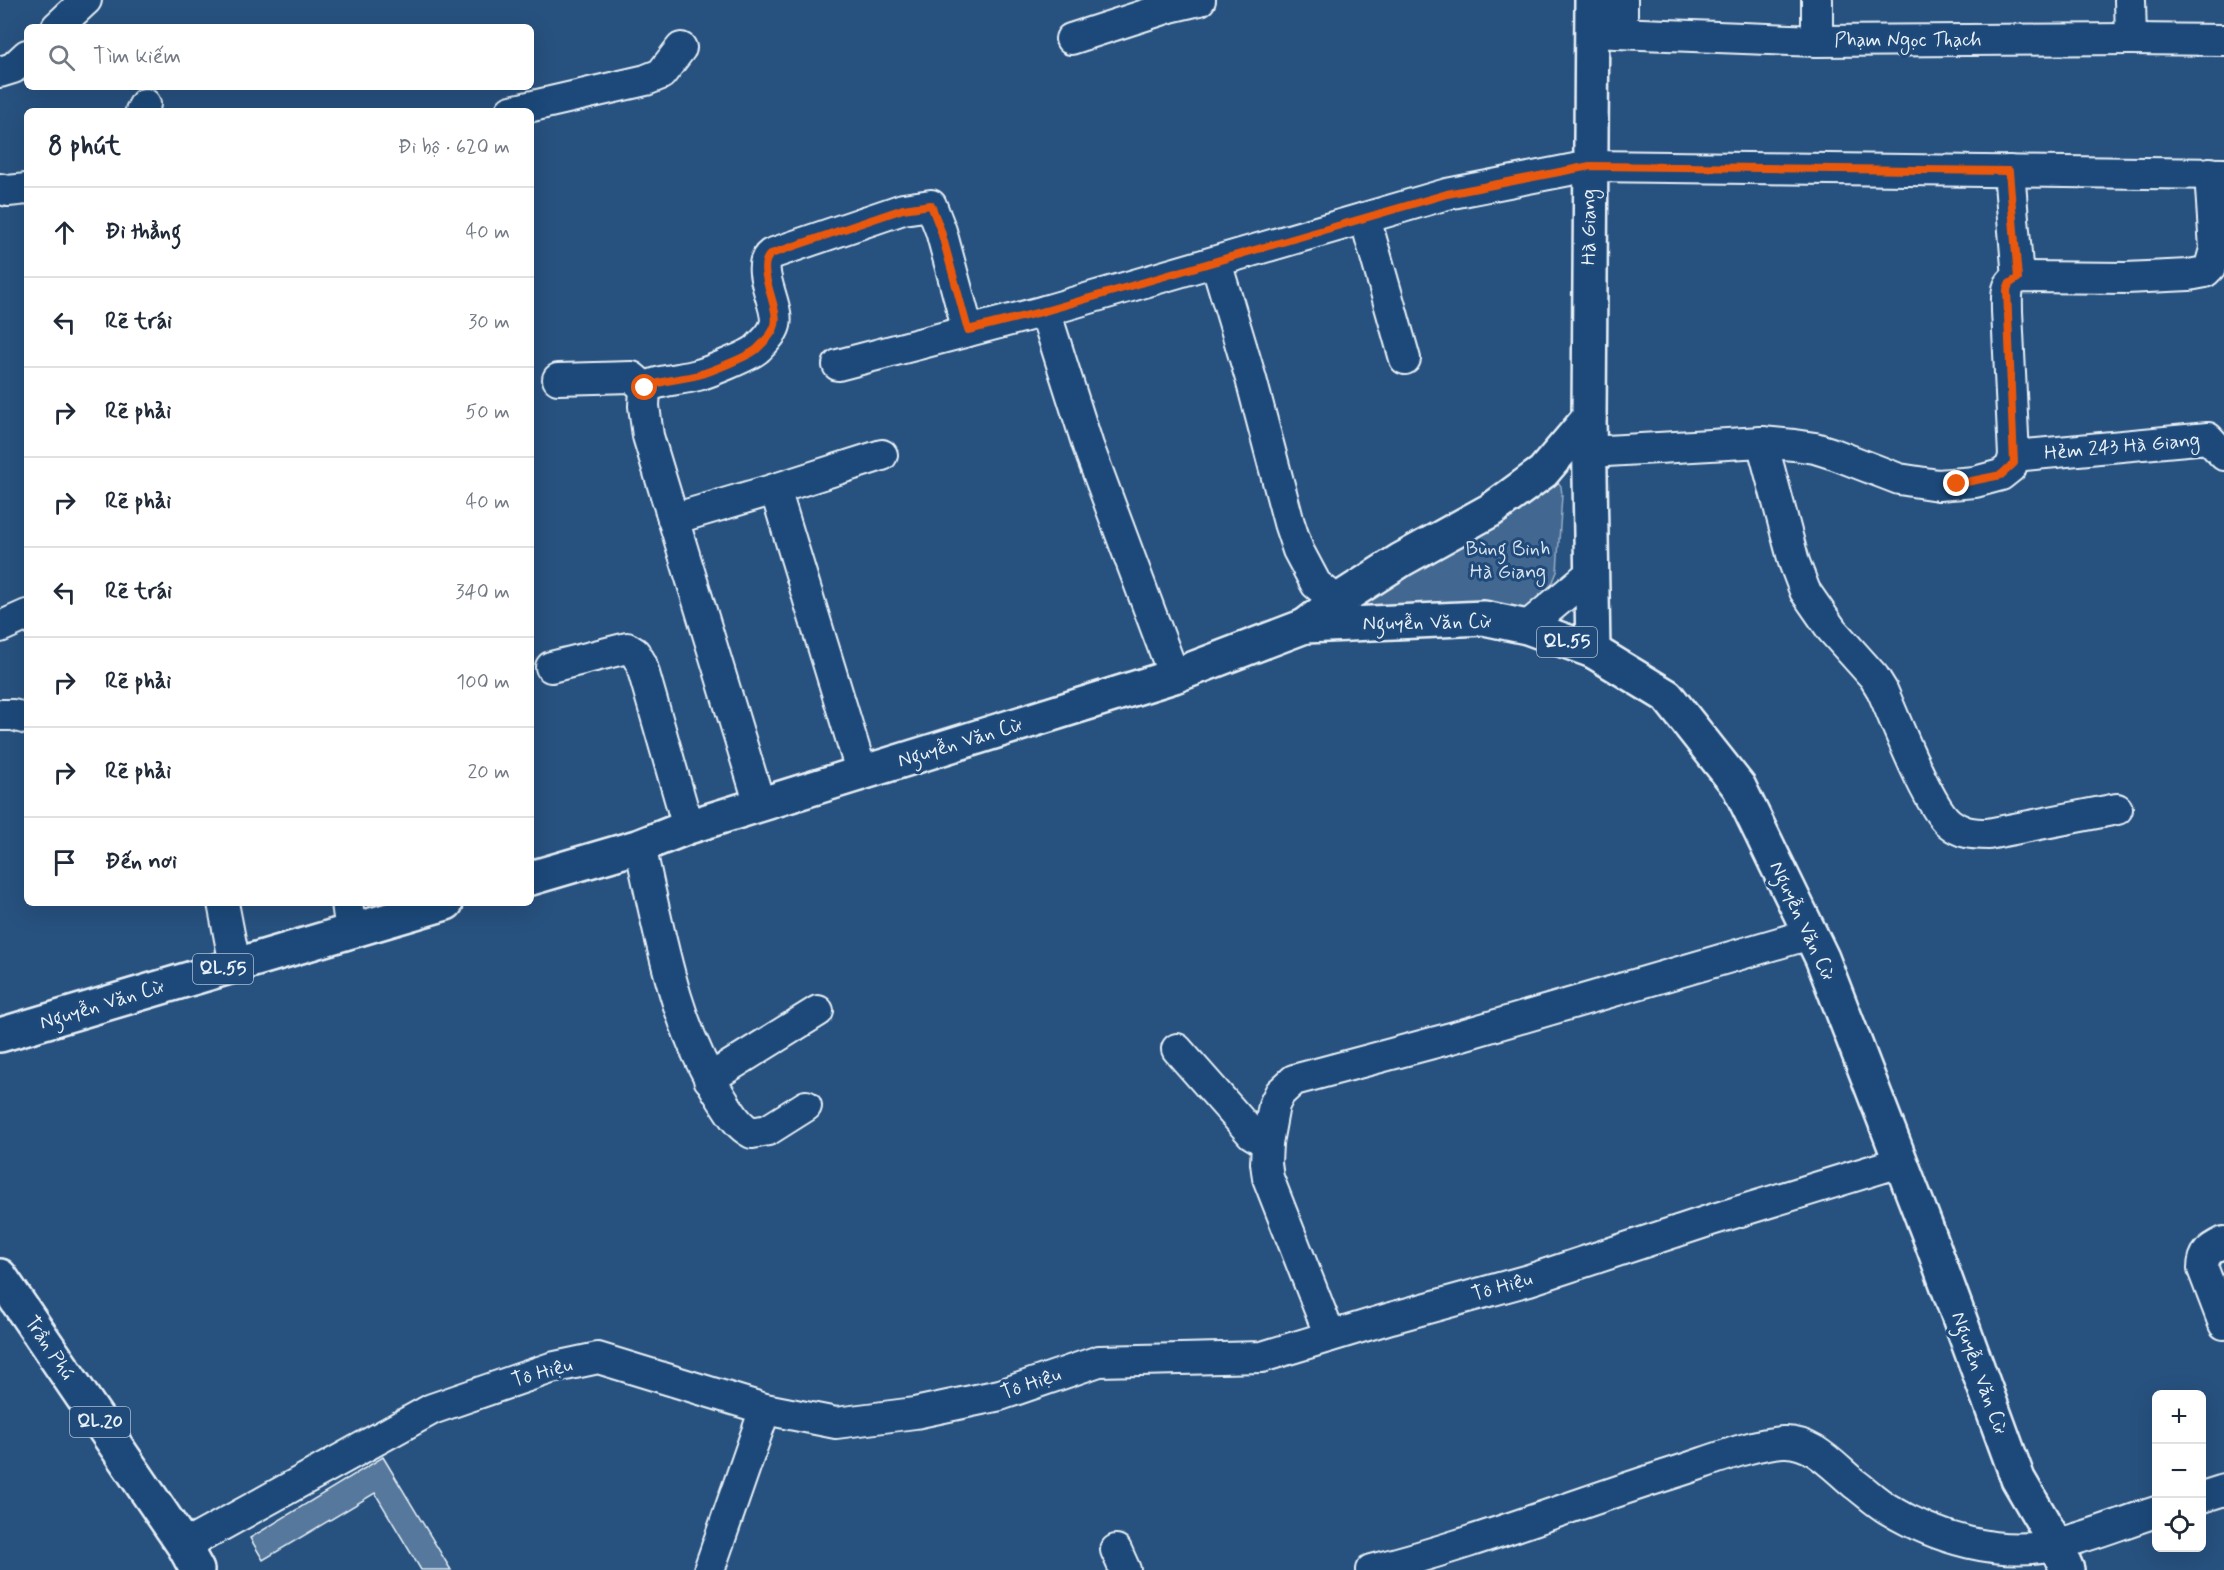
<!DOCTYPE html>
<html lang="vi">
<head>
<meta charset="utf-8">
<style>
  :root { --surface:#fff; --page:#f2f2f3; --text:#1f2937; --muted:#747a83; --line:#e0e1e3 }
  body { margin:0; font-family:Mynerve,sans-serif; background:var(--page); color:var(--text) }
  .controls { position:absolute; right:18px; bottom:18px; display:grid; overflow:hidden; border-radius:9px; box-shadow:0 6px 24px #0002 }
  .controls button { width:54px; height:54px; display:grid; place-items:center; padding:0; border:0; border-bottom:2px solid var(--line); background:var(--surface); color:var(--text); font:30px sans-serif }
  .stop { position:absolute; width:18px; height:18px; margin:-14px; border:4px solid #ea580c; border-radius:50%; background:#fff }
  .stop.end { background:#ea580c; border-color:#fff; box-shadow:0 2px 6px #0008 }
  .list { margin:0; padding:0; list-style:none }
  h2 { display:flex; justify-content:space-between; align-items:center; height:78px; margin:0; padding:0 24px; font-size:26px }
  h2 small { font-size:20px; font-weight:400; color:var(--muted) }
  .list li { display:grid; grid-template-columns:39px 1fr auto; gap:18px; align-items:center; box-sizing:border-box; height:90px; padding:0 24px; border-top:2px solid var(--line) }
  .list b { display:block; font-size:22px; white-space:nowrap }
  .list em { font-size:20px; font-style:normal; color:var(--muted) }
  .icon { flex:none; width:33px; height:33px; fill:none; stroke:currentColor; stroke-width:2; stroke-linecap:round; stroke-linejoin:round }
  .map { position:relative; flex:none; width:2224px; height:1570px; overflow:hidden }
  .search { position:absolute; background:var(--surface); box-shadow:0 6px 24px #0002; left:24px; top:24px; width:510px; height:66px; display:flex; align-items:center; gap:15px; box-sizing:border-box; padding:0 21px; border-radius:9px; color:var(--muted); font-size:22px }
  .panel { position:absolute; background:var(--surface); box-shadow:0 6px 24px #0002; left:24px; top:108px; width:510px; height:798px; border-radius:9px }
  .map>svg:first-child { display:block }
  .green { fill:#436891; stroke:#96acc4; stroke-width:1.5 }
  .building { fill:#57789d; stroke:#e8f1f8; stroke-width:1.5 }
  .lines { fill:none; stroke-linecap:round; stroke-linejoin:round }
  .minor-casing { stroke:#e8f1f8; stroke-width:34 }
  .highway-casing { stroke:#e8f1f8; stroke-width:38 }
  .minor { stroke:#1f4a7a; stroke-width:30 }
  .highway { stroke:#1f4a7a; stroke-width:33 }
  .route { stroke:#ea580c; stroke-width:8 }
  .labels { text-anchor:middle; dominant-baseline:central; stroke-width:6; stroke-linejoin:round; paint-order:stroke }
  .shield { fill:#1f4a7a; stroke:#acbfd2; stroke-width:1.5 }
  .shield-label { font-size:18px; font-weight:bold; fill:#e8f1f8 }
  .street-label { font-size:20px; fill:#e8f1f8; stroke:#1f4a7a }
  .park-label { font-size:20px; fill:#d8e3ee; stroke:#1f4a7a }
</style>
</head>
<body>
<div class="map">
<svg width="2224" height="1570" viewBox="0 0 2224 1570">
  <rect width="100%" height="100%" fill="#27517f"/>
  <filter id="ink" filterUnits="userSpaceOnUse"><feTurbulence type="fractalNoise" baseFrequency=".0167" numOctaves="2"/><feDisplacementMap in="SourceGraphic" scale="12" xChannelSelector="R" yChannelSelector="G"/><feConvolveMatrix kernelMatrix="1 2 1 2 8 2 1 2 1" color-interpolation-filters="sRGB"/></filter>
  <g filter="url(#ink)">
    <polygon class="green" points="1552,481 1557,481 1561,486 1562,495 1557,572 1548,593 1525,612 1360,608 1352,604"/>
    <polygon class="building" points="383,1457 451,1570 421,1570 375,1493 263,1560 250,1538"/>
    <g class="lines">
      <defs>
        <g id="minor">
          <polyline points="1817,0 1817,41"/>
          <polyline points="2130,0 2131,39"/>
          <polyline points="57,27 86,0"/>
          <polyline points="1591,32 1817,41 2131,39 2224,40"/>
          <polyline points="1622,33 1622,0"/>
          <polyline points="1071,39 1170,7 1200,0"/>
          <polyline points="0,72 13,68 27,55"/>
          <polyline points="141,111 145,104"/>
          <polyline points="511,111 646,80 661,74 681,48"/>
          <polyline points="2009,171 2018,278"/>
          <polyline points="0,189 8,191 27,189"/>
          <polyline points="1365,218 1405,359"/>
          <polyline points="1216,262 1251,379 1289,523 1298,550 1316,584 1337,601"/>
          <polyline points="1045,311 1088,446 1174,676"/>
          <polyline points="838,365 1045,311 1447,194 1590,166 2224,174"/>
          <polyline points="558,379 632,377 645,388"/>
          <path d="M 645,388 C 661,379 681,380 698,375 C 709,372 749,356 757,349 C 763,343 771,336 774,328 C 783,310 752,268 771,254 L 903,209 L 931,205 L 941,231 L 968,331"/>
          <polyline points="645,388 644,406 648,436 760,805"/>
          <path d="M 1762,442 L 1794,562 L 1805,591 L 1832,630 L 1874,677 L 1882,690 C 1895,719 1928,806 1949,823 C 1961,833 1973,834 1988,834 L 2117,809"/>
          <path d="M 1589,452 L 1762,442 L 1794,445 L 1815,448 L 1834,454 L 1899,479 L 1938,485 L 1975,482 L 2001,475 L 2011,467 L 2014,456 L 2007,311 C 2007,295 2004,280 2024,277 L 2126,278 L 2189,275 L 2205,272 L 2210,267 L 2215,249 L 2210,173"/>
          <polyline points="2014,456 2208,438 2224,455"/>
          <polyline points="775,489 862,774"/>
          <polyline points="673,519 775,489 882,455"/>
          <polyline points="0,627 27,615"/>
          <polyline points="1527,627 1590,574"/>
          <polyline points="551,667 627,648 635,653 641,663 688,827"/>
          <polyline points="0,715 13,715 27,719"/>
          <path d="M 640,846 C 660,933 673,1023 722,1099 C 730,1112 738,1126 752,1133 L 768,1130 L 806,1106"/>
          <polyline points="223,903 235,965"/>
          <polyline points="347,903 351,931"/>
          <polyline points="1177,1049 1252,1134 1267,1143"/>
          <polyline points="709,1079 818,1011"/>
          <path d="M 2224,1242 C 2210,1249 2203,1253 2203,1269 L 2224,1324"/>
          <polyline points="1330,1336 1268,1178 1266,1163 1267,1143 1274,1105 1280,1093 1294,1080 1455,1037 1810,934"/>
          <polyline points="2202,1497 2224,1490"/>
          <polyline points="184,1546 432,1409 551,1368 598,1358 765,1409 836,1423 915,1413 1000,1395 1099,1361 1262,1357 1391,1318 1529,1280 1711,1220 1900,1162"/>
          <polyline points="1116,1550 1125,1570"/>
          <polyline points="709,1570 765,1409"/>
          <path d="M 1371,1570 C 1474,1544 1572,1505 1673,1473 C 1706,1463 1749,1444 1783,1442 C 1812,1440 1834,1467 1855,1484 C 1866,1492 1876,1502 1888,1509 C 1936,1538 2000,1558 2057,1544 C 2091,1536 2124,1522 2156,1512"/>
        </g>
        <g id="highway">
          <polyline points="1592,0 1589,418 1593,651"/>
          <polyline points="1305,626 1337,601 1401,560 1491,510 1543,472 1589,418"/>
          <polyline points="531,878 640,846 688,827 1174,676 1305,626 1484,618 1527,627 1593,651 1667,696 1739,787 1822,958 1929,1235 2018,1479 2056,1544 2067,1570"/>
          <polyline points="0,1035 446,903"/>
          <polyline points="0,1276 184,1546 197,1570"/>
        </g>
      </defs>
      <use href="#minor" class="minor-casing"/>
      <use href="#highway" class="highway-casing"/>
      <use href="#minor" class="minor"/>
      <use href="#highway" class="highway"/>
    </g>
  </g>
  <g class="lines" filter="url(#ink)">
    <path class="route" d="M 645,388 C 662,379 681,380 698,375 C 710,372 749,356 757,349 C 763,343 771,336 774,328 C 783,310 753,268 771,254 L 903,209 L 931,205 L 941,231 L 968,330 L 1045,311 L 1447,194 L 1590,166 L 2009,171 L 2018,278 L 2009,284 L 2007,290 L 2014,463 L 2001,475 L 1957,484"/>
  </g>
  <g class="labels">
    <g class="shield">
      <rect x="1537" y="627" width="60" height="30" rx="4.5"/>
      <rect x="193" y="954" width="60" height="30" rx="4.5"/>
      <rect x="70" y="1407" width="60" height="30" rx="4.5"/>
    </g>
    <g class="shield-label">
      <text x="1567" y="642">QL.55</text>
      <text x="223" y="969">QL.55</text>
      <text x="100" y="1422">QL.20</text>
    </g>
    <g class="street-label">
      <text x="1908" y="40">Phạm Ngọc Thạch</text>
      <text transform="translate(1589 227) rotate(-90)">Hà Giang</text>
      <text transform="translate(2122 447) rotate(-5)">Hẻm 243 Hà Giang</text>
      <text transform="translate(1427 623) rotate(-1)">Nguyễn Văn Cừ</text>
      <text transform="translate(960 743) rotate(-17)">Nguyễn Văn Cừ</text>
      <text transform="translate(1802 921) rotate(65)">Nguyễn Văn Cừ</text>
      <text transform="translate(102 1005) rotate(-17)">Nguyễn Văn Cừ</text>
      <text transform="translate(1502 1287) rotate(-16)">Tô Hiệu</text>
      <text transform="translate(49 1348) rotate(56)">Trần Phú</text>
      <text transform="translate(542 1373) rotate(-16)">Tô Hiệu</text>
      <text transform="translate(1979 1373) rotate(70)">Nguyễn Văn Cừ</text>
      <text transform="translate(1031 1384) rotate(-19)">Tô Hiệu</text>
    </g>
    <g class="park-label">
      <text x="1508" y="549">Bùng Binh<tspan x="1508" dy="23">Hà Giang</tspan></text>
    </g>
  </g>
</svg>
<div class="controls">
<button>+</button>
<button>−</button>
<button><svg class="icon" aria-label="locate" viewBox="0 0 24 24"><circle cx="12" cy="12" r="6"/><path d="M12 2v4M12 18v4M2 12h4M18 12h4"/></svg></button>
</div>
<div class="stop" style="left:645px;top:388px"></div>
<div class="stop end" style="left:1957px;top:484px"></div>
<div class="search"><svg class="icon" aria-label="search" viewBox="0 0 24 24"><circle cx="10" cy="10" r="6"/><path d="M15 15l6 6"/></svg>Tìm kiếm</div>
<section class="panel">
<h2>8 phút<small>Đi bộ · 620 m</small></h2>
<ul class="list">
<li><svg class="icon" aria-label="ahead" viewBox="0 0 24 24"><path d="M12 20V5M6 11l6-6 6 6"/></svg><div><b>Đi thẳng</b></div><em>40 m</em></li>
<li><svg class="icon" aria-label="left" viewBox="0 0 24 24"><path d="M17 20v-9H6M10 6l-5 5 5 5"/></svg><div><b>Rẽ trái</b></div><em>30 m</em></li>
<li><svg class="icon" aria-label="right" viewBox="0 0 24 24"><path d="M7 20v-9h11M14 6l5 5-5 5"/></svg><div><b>Rẽ phải</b></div><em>50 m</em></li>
<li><svg class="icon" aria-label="right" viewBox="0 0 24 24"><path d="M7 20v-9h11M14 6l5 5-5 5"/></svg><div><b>Rẽ phải</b></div><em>40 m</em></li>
<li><svg class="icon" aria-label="left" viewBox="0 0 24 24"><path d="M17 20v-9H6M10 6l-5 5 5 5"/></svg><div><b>Rẽ trái</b></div><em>340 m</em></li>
<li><svg class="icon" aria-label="right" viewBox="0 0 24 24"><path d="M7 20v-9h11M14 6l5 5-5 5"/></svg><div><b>Rẽ phải</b></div><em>100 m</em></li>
<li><svg class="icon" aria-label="right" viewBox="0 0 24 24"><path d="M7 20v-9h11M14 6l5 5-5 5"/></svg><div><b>Rẽ phải</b></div><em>20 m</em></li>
<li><svg class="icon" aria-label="arrive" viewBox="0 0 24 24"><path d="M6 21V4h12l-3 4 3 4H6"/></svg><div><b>Đến nơi</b></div></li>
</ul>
</section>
</div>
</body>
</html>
